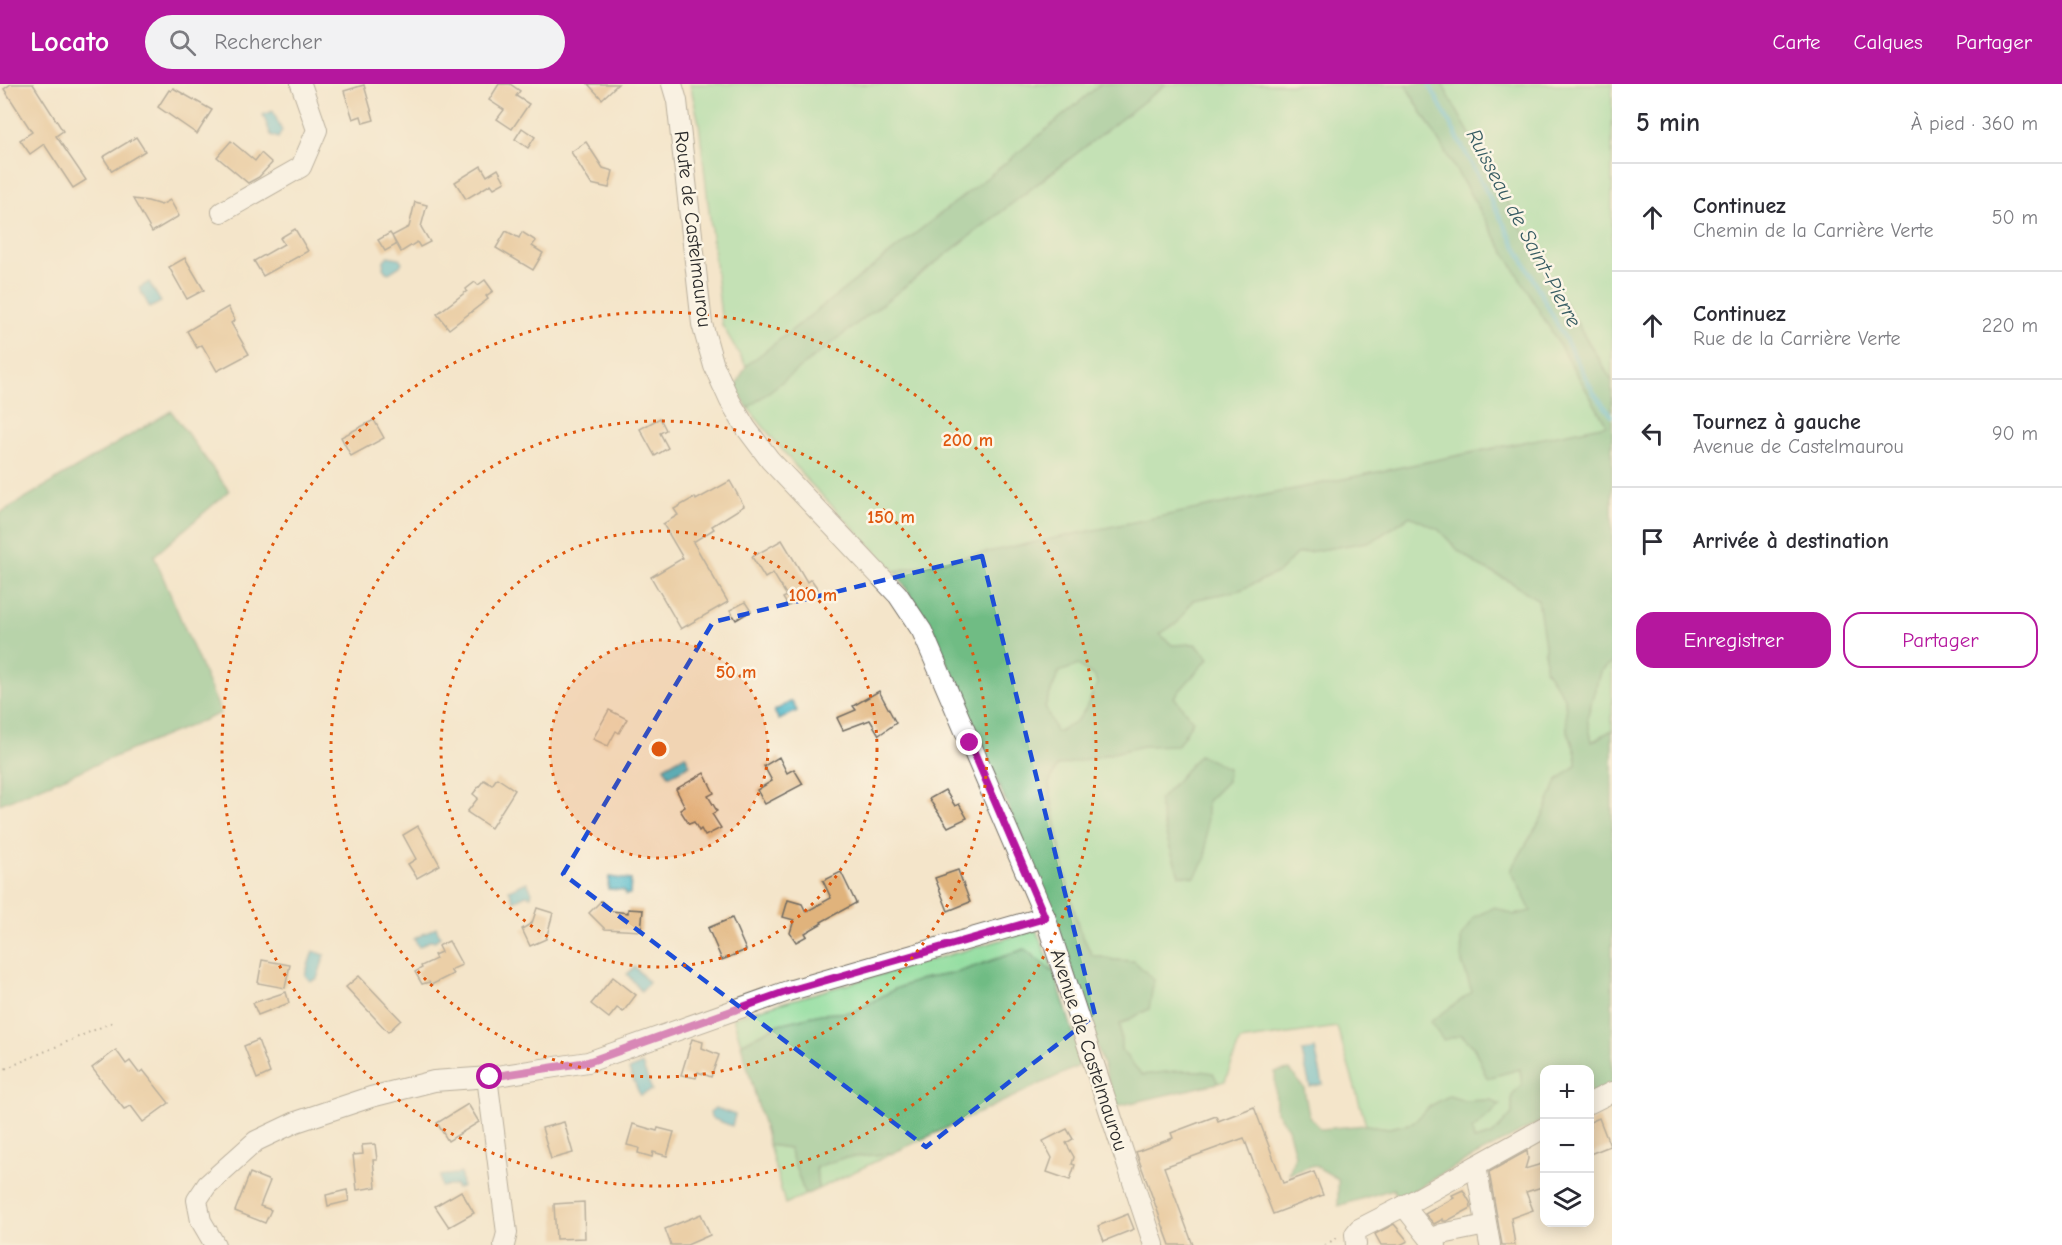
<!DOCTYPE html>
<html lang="fr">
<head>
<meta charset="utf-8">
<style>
  :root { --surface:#fff; --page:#f2f2f3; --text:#2b2b33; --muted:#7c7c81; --line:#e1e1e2; --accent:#b5179e }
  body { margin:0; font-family:"Comic Neue",sans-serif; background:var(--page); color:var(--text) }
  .controls { position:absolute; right:18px; bottom:18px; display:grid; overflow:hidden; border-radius:12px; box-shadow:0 3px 15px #0003 }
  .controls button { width:54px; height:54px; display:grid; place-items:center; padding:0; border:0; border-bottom:2px solid var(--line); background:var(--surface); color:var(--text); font:30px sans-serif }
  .stop { position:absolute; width:18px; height:18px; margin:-14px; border:4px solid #b5179e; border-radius:50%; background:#fff }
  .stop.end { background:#b5179e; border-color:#fff; box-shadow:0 2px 6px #0008 }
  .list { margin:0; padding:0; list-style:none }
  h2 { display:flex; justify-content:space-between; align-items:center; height:78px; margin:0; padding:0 24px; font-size:26px }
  h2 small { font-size:20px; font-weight:400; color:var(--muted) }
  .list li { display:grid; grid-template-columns:39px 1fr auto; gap:18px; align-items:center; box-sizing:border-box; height:108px; padding:0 24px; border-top:2px solid var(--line) }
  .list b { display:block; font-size:22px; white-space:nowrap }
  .list p { margin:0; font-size:20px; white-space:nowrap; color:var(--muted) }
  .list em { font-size:20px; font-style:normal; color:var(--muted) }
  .actions { display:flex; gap:12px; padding:18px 24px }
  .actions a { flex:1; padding:14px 0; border:2px solid var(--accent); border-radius:18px; text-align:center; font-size:21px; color:var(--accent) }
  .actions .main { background:var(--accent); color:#fff }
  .icon { flex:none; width:33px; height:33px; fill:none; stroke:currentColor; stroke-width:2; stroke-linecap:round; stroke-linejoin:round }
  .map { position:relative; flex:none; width:1612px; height:1161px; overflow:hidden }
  header { display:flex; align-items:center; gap:36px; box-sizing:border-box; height:84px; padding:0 30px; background:var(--accent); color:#fff }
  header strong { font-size:28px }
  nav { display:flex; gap:33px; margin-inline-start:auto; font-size:21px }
  .search { width:420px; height:54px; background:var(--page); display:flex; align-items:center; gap:15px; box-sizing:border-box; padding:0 21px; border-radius:33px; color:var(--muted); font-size:22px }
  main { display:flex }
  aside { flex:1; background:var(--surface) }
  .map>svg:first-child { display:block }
  .green { fill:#8bdc9c; stroke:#5b8464; stroke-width:1.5; fill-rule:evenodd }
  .forest { fill:#70bc84; stroke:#4e7458; stroke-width:1.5; fill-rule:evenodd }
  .water { fill:#4eb8cb; stroke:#3c727b; stroke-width:1.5 }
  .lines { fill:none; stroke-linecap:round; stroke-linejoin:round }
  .stream { stroke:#4eb8cb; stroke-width:4.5 }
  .building { fill:#e0b37c }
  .minor-casing { stroke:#716c63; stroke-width:22 }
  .path { stroke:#716c63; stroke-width:2; stroke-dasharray:1.5 4.5; stroke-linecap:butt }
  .minor { stroke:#fff; stroke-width:20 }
  .route { stroke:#b5179e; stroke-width:8 }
  .marked { fill:none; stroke:#1d4ed8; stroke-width:4.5; stroke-dasharray:12 8; stroke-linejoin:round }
  .ring { fill:none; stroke:#df570e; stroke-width:3; stroke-dasharray:3 6 }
  .labels { text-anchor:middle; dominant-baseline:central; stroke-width:5; stroke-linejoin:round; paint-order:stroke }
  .street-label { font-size:20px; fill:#2b2b2b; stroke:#fcf5e5 }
  .water-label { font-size:21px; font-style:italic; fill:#375c63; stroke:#fcf5e5 }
  .centre { fill:#df570e; stroke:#fcf5e5; stroke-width:3 }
  .ring-label { font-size:18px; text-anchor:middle; font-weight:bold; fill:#df570e; stroke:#fcf5e5; stroke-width:5; stroke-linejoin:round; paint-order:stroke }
</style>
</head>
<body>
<header>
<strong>Locato</strong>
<div class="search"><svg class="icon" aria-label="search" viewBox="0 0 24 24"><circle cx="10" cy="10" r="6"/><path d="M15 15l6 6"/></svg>Rechercher</div>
<nav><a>Carte</a><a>Calques</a><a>Partager</a></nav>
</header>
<main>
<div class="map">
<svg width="1612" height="1161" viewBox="0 0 1612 1161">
  <rect width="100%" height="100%" fill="#fcf5e5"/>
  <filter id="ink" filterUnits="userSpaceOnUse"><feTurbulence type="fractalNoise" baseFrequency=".0167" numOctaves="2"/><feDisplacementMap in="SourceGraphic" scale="12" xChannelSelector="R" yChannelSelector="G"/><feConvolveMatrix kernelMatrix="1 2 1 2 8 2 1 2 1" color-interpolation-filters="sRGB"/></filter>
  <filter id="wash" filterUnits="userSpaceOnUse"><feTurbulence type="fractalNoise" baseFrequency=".008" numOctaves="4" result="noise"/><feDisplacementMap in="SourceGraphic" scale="24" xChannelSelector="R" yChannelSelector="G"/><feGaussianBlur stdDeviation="1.35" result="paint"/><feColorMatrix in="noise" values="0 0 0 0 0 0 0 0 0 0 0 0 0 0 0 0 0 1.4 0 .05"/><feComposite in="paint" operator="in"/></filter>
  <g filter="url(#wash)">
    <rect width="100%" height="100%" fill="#f4e5ca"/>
    <g class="green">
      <polygon points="690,0 1101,0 1007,78 746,282 722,241 699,39"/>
      <polygon points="1166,0 1405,0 1607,341 895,487 806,395 748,324"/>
      <polygon points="1442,0 1612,0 1612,297 1549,193"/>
      <path d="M 1410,432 L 1438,445 L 1458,466 L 1479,482 L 1507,496 L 1539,516 L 1545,561 L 1545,585 L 1565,613 L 1567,644 L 1576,670 L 1576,681 L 1557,697 L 1544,730 L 1511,786 L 1532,827 L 1514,831 L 1462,879 L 1473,908 L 1431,938 C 1471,954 1471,954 1487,994 L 1520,985 L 1522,1000 L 1512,1011 L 1512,1030 L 1492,1051 L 1474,1056 L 1472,1046 L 1500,1021 L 1491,1016 L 1464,1017 L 1449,1012 L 1430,1022 L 1413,1039 L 1389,1044 L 1366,1041 L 1337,943 L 1240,957 L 1225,997 L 1218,999 L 1213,989 C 1189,984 1166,989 1142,991 L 1121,966 L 1120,940 L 1149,925 L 1134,877 L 1114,876 L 1092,871 L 1079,845 L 1065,791 L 1049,700 L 1057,682 L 1143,662 L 1178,660 L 1174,613 L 1208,574 L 1195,560 L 1172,561 L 1160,550 L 1178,538 L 1193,516 L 1240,506 L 1279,488 L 1296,470 L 1372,457 ZM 1199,671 L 1227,697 L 1207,717 L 1206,735 L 1179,791 L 1166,751 L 1159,717 Z"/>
      <polygon points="1612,578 1612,646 1592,658 1587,634 1600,588"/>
      <path d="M 1078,581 L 1095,593 L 1097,600 C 1085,625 1084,638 1056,648 L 1045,622 L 1059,588 Z"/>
      <polygon points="1036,846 1055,890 1024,865 956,889 922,895 895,905 854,928 821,930 779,940 741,960 733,933"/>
      <polygon points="769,1061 789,1064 805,1111 785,1120"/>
      <polygon points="893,1069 818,1105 816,1083 843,1074"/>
    </g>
    <g class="forest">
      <polygon points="1101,0 1166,0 748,324 735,304 746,282 1007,78"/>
      <path d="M 1405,0 L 1442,0 L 1549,193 L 1612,297 L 1612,578 L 1600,588 L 1587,634 L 1592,658 L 1612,646 L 1612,1002 L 1590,1014 L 1590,986 L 1544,986 L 1544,1036 L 1441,1090 L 1398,1116 L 1393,1105 L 1338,1122 L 1338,1095 L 1314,1081 L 1289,1090 L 1295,1071 L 1288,1044 L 1276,1028 L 1275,988 L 1290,986 L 1304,1004 L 1309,1032 L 1321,1045 L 1366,1041 L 1389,1044 L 1413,1039 L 1430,1022 L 1449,1012 L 1465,1017 L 1491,1016 L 1500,1021 L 1472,1046 L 1474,1056 L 1492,1051 L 1512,1030 L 1512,1011 L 1522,1000 L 1520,985 L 1487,994 L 1474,963 L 1462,951 L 1443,956 L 1430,938 L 1472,908 L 1462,878 L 1461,854 L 1474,833 L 1495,823 L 1514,831 L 1531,827 L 1511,786 L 1544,730 L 1557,697 L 1576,681 L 1576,670 L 1567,644 L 1565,614 L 1545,585 L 1545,561 L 1538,516 L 1508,496 L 1479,482 L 1458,466 L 1438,445 L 1410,432 L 1372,457 L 1296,470 L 1279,488 L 1240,506 L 1193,516 L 1178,538 L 1160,550 L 1172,561 L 1195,560 L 1209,574 L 1174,613 L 1193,637 L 1178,661 L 1143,662 L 1057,682 L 1049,700 L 1065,791 L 1079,845 L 1092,871 L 1114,876 L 1134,877 L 1154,896 L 1149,925 L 1120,940 L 1121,966 L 1142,991 C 1166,988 1189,984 1213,989 L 1218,999 L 1117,1022 L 1048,817 L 933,546 L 895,487 L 1607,341 ZM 1078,581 L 1095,593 L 1097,600 C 1085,625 1084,638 1056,648 L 1045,622 L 1059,588 Z"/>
      <polygon points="171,327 229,407 154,472 221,629 0,720 0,429"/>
      <polygon points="1199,671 1228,684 1227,697 1207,717 1206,773 1195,793 1179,791 1166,751 1159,717"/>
      <polygon points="1025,865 1055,890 1081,974 1079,982 893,1069 843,1074 816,1083 818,1105 805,1111 789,1064 769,1061 741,960 779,940 821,930 854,928 895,905 922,895 956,889"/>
    </g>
    <g class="water">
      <polygon points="273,27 282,47 278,54 271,51 263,31"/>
      <polygon points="388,172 399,174 402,178 400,182 389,189 386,188 383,184 384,176"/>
      <polygon points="149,198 161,218 150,224 139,204"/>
      <polygon points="792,617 797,627 779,636 774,627"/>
      <polygon points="685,671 690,681 669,692 664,683"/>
      <polygon points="609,793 631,796 630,810 626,811 623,806 608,805"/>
      <polygon points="527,798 532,808 531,812 526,811 514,817 509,806"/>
      <polygon points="436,843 440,852 435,857 431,856 419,863 414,855"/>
      <polygon points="313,867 325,871 317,895 310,897 305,891"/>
      <polygon points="635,883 649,899 641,907 627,890"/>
      <polygon points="1315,965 1323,1000 1310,1003 1302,968"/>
      <polygon points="642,980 652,1006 640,1011 629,986"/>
      <polygon points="715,1024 735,1031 732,1042 711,1034 710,1028"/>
      <polygon points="461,1089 462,1103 456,1104 456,1101 441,1103 440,1092"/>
    </g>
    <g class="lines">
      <polyline class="stream" points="1429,0 1594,309 1612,332"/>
    </g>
    <g id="blocks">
      <g class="building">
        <polygon points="11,0 33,0 63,47 56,52 86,96 73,104 44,60 30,70 20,56 32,48 4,5"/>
        <polygon points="499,0 510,0 520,7 516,12 529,20 512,45 497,35 504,26 489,16"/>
        <polygon points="588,0 618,0 602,15"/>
        <polygon points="364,1 374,36 363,39 361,32 353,35 344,7"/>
        <polygon points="173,4 212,26 197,50 158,23 169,6 171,7"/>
        <polygon points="522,44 535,53 528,64 515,55"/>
        <polygon points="136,53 145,67 112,87 103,73"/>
        <polygon points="231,57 255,77 261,69 272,79 259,93 248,99 217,73"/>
        <polygon points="586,58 603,84 613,87 609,104 591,100 571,68"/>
        <polygon points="481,82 487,92 498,85 505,98 494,104 491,100 466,115 455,98"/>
        <polygon points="133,115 148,117 161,121 170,116 179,132 152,148"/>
        <polygon points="415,118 427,121 421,143 430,158 420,163 417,158 401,168 392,152 396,161 385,167 378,156 390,149 392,152 409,143"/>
        <polygon points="295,145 308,167 263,192 254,177 284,160 280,154"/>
        <polygon points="506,147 519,154 522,148 536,157 532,162 543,169 533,186 496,164"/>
        <polygon points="185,174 204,206 187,215 169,183"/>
        <polygon points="485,196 493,207 486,212 488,215 449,245 437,230 467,207 466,205 475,198 478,201"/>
        <polygon points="228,223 235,236 231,239 249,270 217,287 202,261 197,264 187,247"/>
        <polygon points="660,334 666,346 660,349 668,364 655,372 640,345"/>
        <polygon points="374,336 384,354 351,372 341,353"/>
        <polygon points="730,397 744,422 712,442 714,445 693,458 728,518 681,545 651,493 683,474 663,440 678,431 674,425 695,413 696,416"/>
        <polygon points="782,456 807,498 811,495 818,505 788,522 783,514 787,512 773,489 765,494 752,473"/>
        <polygon points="745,518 751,527 736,536 730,526"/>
        <polygon points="879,607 896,639 879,651 870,636 843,646 837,634 856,626 853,622"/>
        <polygon points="609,626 627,635 619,649 616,647 608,662 593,655"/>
        <polygon points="779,673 787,689 794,685 803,700 765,720 757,706 772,697 764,682"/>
        <polygon points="704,689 714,709 708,712 717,727 712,730 721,744 705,752 701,745 699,747 694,738 689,740 680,726 685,723 676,705"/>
        <polygon points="497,694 515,706 491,744 467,728 478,714 473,710 484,696 492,701"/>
        <polygon points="945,706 955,722 959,720 967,734 948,743 929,715"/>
        <polygon points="418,742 440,781 417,794 408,780 416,775 403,751"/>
        <polygon points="958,786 970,818 948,827 935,794"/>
        <polygon points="841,788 856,819 821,838 822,839 805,849 807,852 796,858 790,849 794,836 783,833 788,816 802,820 806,828 831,814 823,797"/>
        <polygon points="601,817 612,827 628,829 628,825 643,826 641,847 605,845 589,829"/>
        <polygon points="537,824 553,829 546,855 530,862 522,845 532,839"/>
        <polygon points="732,834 746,866 722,876 708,844"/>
        <polygon points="449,857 462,881 450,886 453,890 431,901 429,898 422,900 415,888 422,884 421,882 436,875 434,871 441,868 438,862"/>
        <polygon points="262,876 290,881 285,904 258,899"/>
        <polygon points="359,892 401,936 388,948 346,903"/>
        <polygon points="613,893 636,911 623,928 617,924 609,934 591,920"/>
        <polygon points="286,908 289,919 258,931 253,919"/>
        <polygon points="692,955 703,958 702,964 719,971 711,993 698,988 696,994 681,991"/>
        <polygon points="258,956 270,989 257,995 244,962"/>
        <polygon points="116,966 126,980 130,977 139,989 143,986 169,1019 143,1038 131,1022 124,1025 92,984"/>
        <polygon points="468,1020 479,1038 448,1057 437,1039"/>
        <polygon points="1254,1023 1283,1099 1314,1088 1323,1111 1273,1130 1244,1054 1164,1083 1193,1161 1170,1161 1136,1068 1173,1054 1171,1049 1216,1032 1218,1037"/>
        <polygon points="1599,1034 1610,1062 1590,1070 1590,1038"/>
        <polygon points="564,1038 573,1069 551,1075 542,1044"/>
        <polygon points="633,1040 657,1047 658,1044 674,1048 667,1072 653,1068 652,1073 638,1069 639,1064 627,1061"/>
        <polygon points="1067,1045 1073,1055 1066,1059 1074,1073 1072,1080 1075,1081 1070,1096 1047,1088 1052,1074 1043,1057"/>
        <polygon points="375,1060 377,1076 373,1076 376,1103 357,1106 353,1071 363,1070 362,1061"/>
        <polygon points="1527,1067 1528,1075 1525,1085 1545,1079 1545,1102 1526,1108 1533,1126 1511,1134 1515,1161 1502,1161 1489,1088"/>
        <polygon points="250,1089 270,1097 260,1122 271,1126 265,1139 235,1127"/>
        <polygon points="347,1106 349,1117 328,1122 326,1111"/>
        <polygon points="1463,1106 1470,1118 1471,1124 1447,1137 1443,1137 1443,1135 1434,1140 1425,1130 1454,1114 1452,1111"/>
        <polygon points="461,1107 474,1129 449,1143 435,1122"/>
        <polygon points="584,1118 585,1154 556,1155 554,1120"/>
        <polygon points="701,1130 710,1151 687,1161 671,1161 665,1145"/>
        <polygon points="1128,1130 1134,1145 1104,1157 1098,1142"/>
        <polygon points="1394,1140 1408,1157 1400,1161 1381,1161 1375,1150"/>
      </g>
    </g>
  </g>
  <g filter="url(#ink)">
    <use href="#blocks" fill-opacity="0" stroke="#716c63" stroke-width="1.5"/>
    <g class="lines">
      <defs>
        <g id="minor">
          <polyline points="672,0 677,17 702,240 714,282 730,317 746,344 770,376 898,511 922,547 1045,833 1154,1161"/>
          <polyline points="222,128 301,83 317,46 301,0"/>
          <polyline points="487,993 507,1149 504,1161"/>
          <polyline points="1590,1019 1612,1008"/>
          <polyline points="1476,1082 1490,1161"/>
          <polyline points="1404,1122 1430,1155"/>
          <polyline points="215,1161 201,1137 197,1116 207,1101 256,1057 296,1038 371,1013 434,997 490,993 588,978 788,907 1045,833"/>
          <polyline points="1356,1161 1355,1150 1359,1145 1404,1122 1544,1044"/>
          <polyline points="1436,1161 1430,1155 1442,1150 1486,1141"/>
        </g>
      </defs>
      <use href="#minor" class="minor-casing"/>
      <g class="path">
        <polyline points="0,987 115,937"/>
        <polyline points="1325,1161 1337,1154"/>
      </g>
      <use href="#minor" class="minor"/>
    </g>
  </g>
  <g class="lines" filter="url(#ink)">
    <polyline class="route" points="490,993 588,978 788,907 1045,834 970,659"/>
  </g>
  <path d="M0 0H1612V1161H0ZM 982,472 L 1095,931 L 926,1063 L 563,790 L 713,538 Z" fill="#f4e5ca" fill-opacity=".55" fill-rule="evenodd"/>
  <path class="marked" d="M 982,472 L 1095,931 L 926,1063 L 563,790 L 713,538 Z"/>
  <circle cx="659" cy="665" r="109" fill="#df570e" fill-opacity=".12"/>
  <g class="ring">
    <circle cx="659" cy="665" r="109"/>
    <circle cx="659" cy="665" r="218"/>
    <circle cx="659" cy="665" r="328"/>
    <circle cx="659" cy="665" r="437"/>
  </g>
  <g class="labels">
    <g class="street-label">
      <text transform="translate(693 145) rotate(83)">Route de Castelmaurou</text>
      <text transform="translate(1089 966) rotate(72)">Avenue de Castelmaurou</text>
    </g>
    <g class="water-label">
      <text transform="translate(1524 144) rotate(62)">Ruisseau de Saint-Pierre</text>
    </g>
  </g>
  <circle cx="659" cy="665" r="9" class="centre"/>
  <g class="ring-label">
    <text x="968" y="362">200 m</text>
    <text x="891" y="439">150 m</text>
    <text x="813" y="517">100 m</text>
    <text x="736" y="594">50 m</text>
  </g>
</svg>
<div class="controls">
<button>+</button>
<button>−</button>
<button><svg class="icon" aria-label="layers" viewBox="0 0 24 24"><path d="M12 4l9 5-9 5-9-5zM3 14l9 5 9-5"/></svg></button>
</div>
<div class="stop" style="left:490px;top:993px"></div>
<div class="stop end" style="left:970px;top:659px"></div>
</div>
<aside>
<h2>5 min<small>À pied · 360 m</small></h2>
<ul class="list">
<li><svg class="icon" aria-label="ahead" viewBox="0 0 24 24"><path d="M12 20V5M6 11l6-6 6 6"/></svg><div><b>Continuez</b><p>Chemin de la Carrière Verte</p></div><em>50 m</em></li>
<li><svg class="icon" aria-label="ahead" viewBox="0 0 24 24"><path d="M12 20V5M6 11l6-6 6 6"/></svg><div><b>Continuez</b><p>Rue de la Carrière Verte</p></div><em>220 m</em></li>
<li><svg class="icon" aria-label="left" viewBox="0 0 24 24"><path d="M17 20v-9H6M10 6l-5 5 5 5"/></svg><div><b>Tournez à gauche</b><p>Avenue de Castelmaurou</p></div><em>90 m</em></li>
<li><svg class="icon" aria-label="arrive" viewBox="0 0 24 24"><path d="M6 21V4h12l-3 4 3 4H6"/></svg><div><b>Arrivée à destination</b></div></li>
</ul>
<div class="actions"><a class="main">Enregistrer</a><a>Partager</a></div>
</aside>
</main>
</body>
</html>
